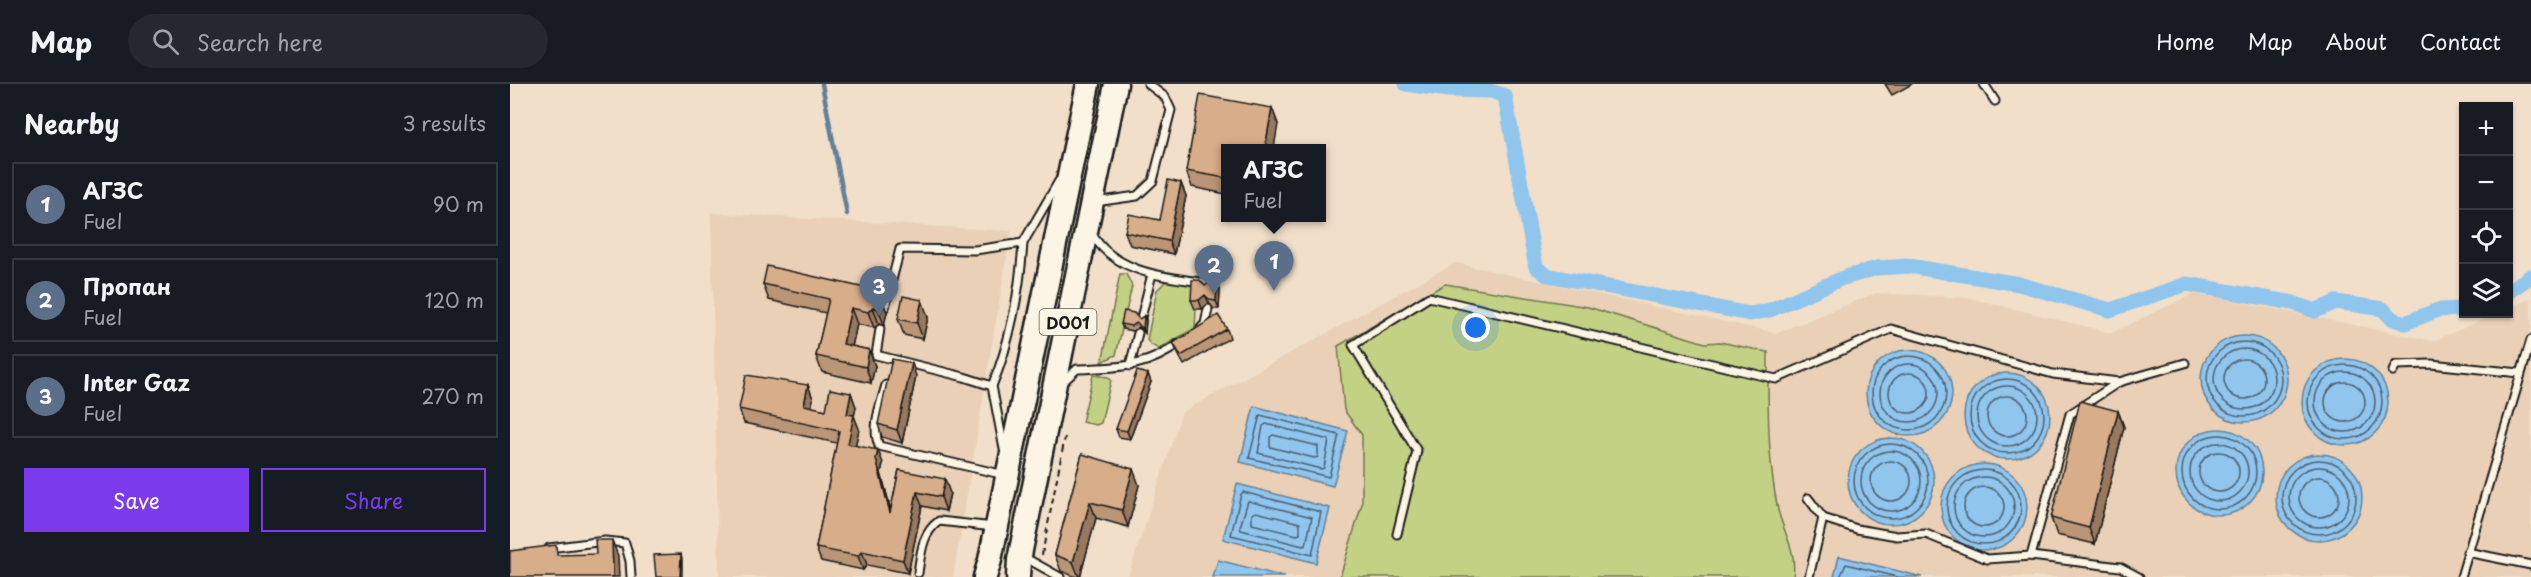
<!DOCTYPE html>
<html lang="en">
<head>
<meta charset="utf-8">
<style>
  :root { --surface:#171b24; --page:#242831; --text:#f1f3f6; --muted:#9ea1a6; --line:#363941; --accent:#7c3aed }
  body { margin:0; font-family:"Playpen Sans",sans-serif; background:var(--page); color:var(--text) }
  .controls { position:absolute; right:18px; top:18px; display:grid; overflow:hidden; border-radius:0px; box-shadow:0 2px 4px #0004 }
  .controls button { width:54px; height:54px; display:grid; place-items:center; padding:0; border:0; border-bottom:2px solid var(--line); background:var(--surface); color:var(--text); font:30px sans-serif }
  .you { position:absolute; left:966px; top:244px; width:21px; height:21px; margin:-15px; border:4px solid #fff; border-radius:50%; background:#1a73e8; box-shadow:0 0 0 9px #1a73e833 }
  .badge { display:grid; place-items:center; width:39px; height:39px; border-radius:50%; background:var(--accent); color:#fff; font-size:20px; font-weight:700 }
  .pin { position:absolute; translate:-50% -50px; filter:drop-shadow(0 2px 3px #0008) }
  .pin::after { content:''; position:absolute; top:32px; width:21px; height:18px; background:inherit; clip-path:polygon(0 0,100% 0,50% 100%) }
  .popup { position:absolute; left:711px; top:60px; width:105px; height:78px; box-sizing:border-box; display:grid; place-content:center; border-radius:0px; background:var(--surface); filter:drop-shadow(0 2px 4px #0005); font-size:20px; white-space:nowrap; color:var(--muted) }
  .popup b { font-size:22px; color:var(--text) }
  .popup::after { content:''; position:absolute; left:50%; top:100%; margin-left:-12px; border:12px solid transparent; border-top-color:var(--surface) }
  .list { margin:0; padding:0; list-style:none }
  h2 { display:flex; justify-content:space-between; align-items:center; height:78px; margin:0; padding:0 24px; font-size:26px }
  h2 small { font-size:20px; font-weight:400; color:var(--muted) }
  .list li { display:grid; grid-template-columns:39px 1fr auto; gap:18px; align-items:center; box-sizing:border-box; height:84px; margin:0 12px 12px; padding:0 12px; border:2px solid var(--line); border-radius:0px }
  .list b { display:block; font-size:22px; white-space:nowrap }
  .list p { margin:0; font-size:20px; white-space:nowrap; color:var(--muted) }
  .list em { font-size:20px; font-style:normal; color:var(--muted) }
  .actions { display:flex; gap:12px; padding:18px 24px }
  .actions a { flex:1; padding:14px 0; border:2px solid var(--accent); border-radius:0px; text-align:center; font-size:21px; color:var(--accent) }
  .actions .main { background:var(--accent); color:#fff }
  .icon { flex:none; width:33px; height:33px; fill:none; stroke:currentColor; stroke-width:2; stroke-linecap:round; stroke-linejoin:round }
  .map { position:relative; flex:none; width:2021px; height:493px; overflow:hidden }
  header { display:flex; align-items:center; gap:36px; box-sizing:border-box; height:84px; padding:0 30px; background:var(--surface); border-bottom:2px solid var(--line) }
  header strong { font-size:28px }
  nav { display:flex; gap:33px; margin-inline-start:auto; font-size:21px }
  .search { width:420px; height:54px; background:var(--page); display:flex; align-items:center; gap:15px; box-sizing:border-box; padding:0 21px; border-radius:33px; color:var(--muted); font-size:22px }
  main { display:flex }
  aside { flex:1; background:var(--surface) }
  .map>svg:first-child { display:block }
  .built { fill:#ead0b6 }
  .green { fill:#c3d184; stroke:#707650; stroke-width:1.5 }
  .water { fill:#90c5ed; stroke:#628199; stroke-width:1.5 }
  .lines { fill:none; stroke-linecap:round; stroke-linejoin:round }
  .shore { stroke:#4a6070; stroke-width:1.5 }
  .stream { stroke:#628199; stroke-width:4.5 }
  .canal { stroke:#90c5ed; stroke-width:15 }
  .service-casing { stroke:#1c1c1c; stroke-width:11 }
  .trunk-casing { stroke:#1c1c1c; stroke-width:27 }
  .path { stroke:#1c1c1c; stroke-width:2; stroke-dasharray:6 4.5; stroke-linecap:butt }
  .service { stroke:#fcf5e5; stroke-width:7 }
  .trunk { stroke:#fcf5e5; stroke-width:22 }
  .wall { fill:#ba9576; stroke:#1c1c1c; stroke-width:1.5 }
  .shaded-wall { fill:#977960; stroke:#1c1c1c; stroke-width:1.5 }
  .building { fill:#d8ad89; stroke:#1c1c1c; stroke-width:1.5 }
  .labels { text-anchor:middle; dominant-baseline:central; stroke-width:4.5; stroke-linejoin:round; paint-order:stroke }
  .shield { fill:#fcf5e5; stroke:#5f5d58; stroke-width:1.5 }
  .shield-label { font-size:16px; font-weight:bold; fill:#1c1c1c }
</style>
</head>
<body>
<header>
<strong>Map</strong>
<div class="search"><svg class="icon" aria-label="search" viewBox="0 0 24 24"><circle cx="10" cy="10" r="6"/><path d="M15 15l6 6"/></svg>Search here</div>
<nav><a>Home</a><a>Map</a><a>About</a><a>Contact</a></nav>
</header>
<main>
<aside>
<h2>Nearby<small>3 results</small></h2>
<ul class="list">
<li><span class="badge" style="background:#5c6f8a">1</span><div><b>АГЗС</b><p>Fuel</p></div><em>90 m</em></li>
<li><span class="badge" style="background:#5c6f8a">2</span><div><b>Пропан</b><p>Fuel</p></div><em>120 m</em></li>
<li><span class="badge" style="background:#5c6f8a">3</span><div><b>Inter Gaz</b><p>Fuel</p></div><em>270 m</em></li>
</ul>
<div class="actions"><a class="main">Save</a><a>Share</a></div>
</aside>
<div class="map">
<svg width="2021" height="493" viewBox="0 0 2021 493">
  <rect width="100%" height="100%" fill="#f1dfc9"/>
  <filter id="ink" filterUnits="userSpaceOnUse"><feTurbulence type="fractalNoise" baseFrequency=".0167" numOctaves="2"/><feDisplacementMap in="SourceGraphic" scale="12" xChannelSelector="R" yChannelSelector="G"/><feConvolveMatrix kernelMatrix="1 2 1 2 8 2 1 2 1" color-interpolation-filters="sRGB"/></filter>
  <g filter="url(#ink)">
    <g class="built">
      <polygon points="201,129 501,147 443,493 209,493"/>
      <polygon points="945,179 1267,249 1366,209 1459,214 1602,249 1685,209 1923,257 1986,230 1998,230 1999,224 2021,214 2021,493 618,493 672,328"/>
    </g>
    <g class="green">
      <polygon points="610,190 616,190 622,202 606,271 592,278"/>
      <polygon points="657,196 682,201 687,210 685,244 649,265 641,261 637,256 647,206"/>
      <path d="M 935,200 L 1078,223 L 1195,259 L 1210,258 L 1258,268 C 1258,320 1257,374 1268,426 C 1274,450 1287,467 1283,493 L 830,493 L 852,420 L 852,351 L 834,326 L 828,262 Z"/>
      <polygon points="583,291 598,293 601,296 591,339 586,341 572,338"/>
    </g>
    <g class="water">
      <circle cx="1734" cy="295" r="43"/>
      <circle cx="1399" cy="309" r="43"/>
      <circle cx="1835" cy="318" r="43"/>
      <circle cx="1497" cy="332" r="43"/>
      <polygon points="744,322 838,347 823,402 730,378"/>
      <circle cx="1709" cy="388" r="43"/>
      <circle cx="1381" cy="397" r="43"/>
      <circle cx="1809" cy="413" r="43"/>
      <circle cx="1474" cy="423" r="43"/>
      <polygon points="727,400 820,424 806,479 713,455"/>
      <polygon points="1329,472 1412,493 1324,493"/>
      <polygon points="708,476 775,493 703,493"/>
    </g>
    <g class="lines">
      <g class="shore">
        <circle cx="1734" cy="295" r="37"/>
        <circle cx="1734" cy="295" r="30"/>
        <circle cx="1399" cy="309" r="37"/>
        <circle cx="1734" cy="295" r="20"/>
        <circle cx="1399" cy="309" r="29"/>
        <circle cx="1835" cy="318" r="37"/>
        <circle cx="1835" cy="318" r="30"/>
        <circle cx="1399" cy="309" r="20"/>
        <circle cx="1497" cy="332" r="37"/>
        <circle cx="1835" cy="318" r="20"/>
        <circle cx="1497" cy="332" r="30"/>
        <circle cx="1497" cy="332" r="20"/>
        <polygon points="750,331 829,351 819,393 739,374"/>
        <polygon points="756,340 819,356 814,384 811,385 748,369 753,342"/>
        <circle cx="1709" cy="388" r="37"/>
        <polygon points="763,351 808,362 808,373 804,374 760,363 760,353"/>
        <circle cx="1709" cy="388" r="29"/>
        <circle cx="1381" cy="397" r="37"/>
        <circle cx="1381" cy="397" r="30"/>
        <circle cx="1709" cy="388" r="20"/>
        <circle cx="1809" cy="413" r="37"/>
        <circle cx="1381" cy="397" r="20"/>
        <circle cx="1809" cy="413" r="30"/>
        <circle cx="1474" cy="423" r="37"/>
        <circle cx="1809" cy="413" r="20"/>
        <circle cx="1474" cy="423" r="30"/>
        <circle cx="1474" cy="423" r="20"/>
        <polygon points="733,408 811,428 802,471 721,451 731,410"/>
        <polygon points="738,417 802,433 796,461 793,462 731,446 730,443"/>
        <polygon points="746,428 790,439 790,450 787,451 742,440 742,430"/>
        <polyline points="1330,493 1336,480 1387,493"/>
      </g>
      <polyline class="stream" points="312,0 337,130"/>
      <g class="canal">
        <polyline points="896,0 938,6 981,7 995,12 1026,183 1037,191 1240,230 1260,226 1333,194 1367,184 1399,182 1509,200 1600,226 1677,200 1783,219 1805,227 1826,218 1873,225 1881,234 1895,239 1928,226 1954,225"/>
        <polyline points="1998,208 2021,192"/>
      </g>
      <defs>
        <g id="service">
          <polyline points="1474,0 1485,17"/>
          <polyline points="585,118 627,112 643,97 661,26 655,13 638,0"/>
          <path d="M 582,150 C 606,190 656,193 699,199 L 699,205"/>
          <polyline points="375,223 390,165 465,166 513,159 549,97"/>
          <polyline points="631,234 642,190"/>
          <polyline points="691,244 695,240 698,225"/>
          <polyline points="370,245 366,271 454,293 482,302 494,365"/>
          <polyline points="620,282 628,249"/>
          <polyline points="1883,287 1886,281 1921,280 2010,289"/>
          <path d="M 552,299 L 567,285 C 608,283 635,285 670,259"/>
          <path d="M 376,301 C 371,320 361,343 369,362 L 495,391"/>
          <path d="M 482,302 C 500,260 510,206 513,159"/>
          <polyline points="1298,414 1313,434 1347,445 1387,452 1416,450 1477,475 1521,472 1610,483 1629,493"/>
          <polyline points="887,450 907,367 843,261 919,213 1266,295 1381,245 1543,290 1609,298 1675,279"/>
          <polyline points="39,464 95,457 115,459 120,477 121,493"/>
          <polyline points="1957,468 2021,481"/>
          <polyline points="512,472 550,493"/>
          <polyline points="1521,472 1560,330 1609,298"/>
          <path d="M 408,489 C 411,469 412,449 429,437 L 484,443"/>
          <polyline points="1299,493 1313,434"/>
          <polyline points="1951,493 2021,256"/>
        </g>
        <g id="trunk">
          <polyline points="475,493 480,476 578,0"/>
          <polyline points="508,493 509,476 606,0"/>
        </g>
      </defs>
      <use href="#service" class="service-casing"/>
      <use href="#trunk" class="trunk-casing"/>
      <polyline class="path" points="532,471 555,353"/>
      <use href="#service" class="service"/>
      <use href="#trunk" class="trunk"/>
    </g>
    <g class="wall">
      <polygon points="1375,0 1402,0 1382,11"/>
      <polygon points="762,24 768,40 716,64 716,110 682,103 676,87"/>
      <polygon points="671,99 676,112 664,170 620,161 615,148 650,136"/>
      <polygon points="707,197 710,206 709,225 704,225 699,219 692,225 685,225 681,216 695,202"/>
      <polygon points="253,200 366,211 377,228 374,241 369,240 364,244 347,240 342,262 359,266 365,282 361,299 312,288 306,272 316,229 259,216"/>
      <polygon points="418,233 413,255 394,251 388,235"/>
      <polygon points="629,235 636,236 635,249 629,243 623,247 613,245 611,240"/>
      <polygon points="717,245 720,254 674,281 667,268 663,259"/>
      <polygon points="638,290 641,298 620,355 609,353 606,345"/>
      <polygon points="406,292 392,359 372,353 368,340"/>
      <polygon points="298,301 303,315 301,323 316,326 341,309 346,323 344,332 349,345 345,361 373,379 371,389 381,426 389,386 440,409 436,427 412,422 398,489 357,481 353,486 311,477 306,464 327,359 234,339 229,325"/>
      <polygon points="1608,327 1614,343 1585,460 1547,451 1541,434"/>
      <polygon points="572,370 629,401 618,443 586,434 570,493 566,493 551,487 545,471"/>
    </g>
    <g class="shaded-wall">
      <polygon points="762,24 768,40 764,64 755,64"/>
      <polygon points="671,99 676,112 664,170 659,157"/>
      <polygon points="707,197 710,206 709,225 706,217"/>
      <polygon points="695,211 699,219 692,225 689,216"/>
      <polygon points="371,212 377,228 374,241 368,225"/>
      <polygon points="412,216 418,233 413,255 407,239"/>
      <polygon points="363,223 369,240 364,244 358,228"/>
      <polygon points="341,224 347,240 339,276 333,260"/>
      <polygon points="634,232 636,236 635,249 633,245"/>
      <polygon points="359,266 365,282 361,299 356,283"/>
      <polygon points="402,279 406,292 392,359 387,346"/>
      <polygon points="638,290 641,298 620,355 617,347"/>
      <polygon points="298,301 303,315 299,335 294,321"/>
      <polygon points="341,309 346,323 344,332 349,345 343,373 338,360 337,330"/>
      <polygon points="1608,327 1614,343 1585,460 1579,444"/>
      <polygon points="368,366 373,379 371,389 385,443 380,429 366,375"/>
      <polygon points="623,385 629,401 618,443 612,426"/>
      <polygon points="435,395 440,409 436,427 431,413"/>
      <polygon points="407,408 412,422 398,489 393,476"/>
      <polygon points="580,418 586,434 570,493 569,493 563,478"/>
      <polygon points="102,456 108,472 109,493 103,493"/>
      <polygon points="352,467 357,481 353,486 348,472"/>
      <polygon points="171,470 172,475 172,493 170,493"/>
    </g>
    <g class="building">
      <polygon points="690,11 762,24 755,64 716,64 716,94 676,87"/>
      <polygon points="658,96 671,99 659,157 615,148 619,130 650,136"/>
      <polygon points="257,182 364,206 366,211 371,212 368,225 363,223 358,228 341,224 333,260 359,266 356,283 306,272 319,215 253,200"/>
      <polygon points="682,196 690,196 695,202 701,197 707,197 706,217 700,216 695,211 689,216 681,216"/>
      <polygon points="393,212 412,216 407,239 388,235"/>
      <polygon points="614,227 624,229 629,235 634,232 633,245 627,239 621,242 611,240"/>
      <polygon points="708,231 717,245 671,272 663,259"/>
      <polygon points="382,275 402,279 387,346 368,340"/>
      <polygon points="627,287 638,290 617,347 606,345"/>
      <polygon points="236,291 298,301 294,321 316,326 320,305 341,309 337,330 344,331 338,360 368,366 366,375 380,429 389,386 435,395 431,413 407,408 393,476 352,467 348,472 306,464 329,347 229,325"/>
      <polygon points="1570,317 1608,327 1579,444 1541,434"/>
      <polygon points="572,370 623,385 612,426 580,418 563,478 545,471"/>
      <polygon points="85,456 102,456 103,493 0,493 0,467 46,461 47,471 86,470"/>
      <polygon points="171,470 170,493 146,493 144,471"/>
    </g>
  </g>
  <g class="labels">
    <rect class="shield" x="529.5" y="225" width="57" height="26" rx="4.5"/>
    <g class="shield-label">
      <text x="558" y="238">D001</text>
    </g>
  </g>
</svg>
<div class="controls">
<button>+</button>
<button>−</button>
<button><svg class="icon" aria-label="locate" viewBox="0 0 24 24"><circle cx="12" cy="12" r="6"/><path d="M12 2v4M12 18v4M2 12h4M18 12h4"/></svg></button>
<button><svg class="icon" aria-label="layers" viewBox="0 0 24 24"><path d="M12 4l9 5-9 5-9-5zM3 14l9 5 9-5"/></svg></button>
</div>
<div class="you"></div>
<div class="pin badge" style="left:764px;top:207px;background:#5c6f8a">1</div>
<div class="popup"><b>АГЗС</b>Fuel</div>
<div class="pin badge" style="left:704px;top:211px;background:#5c6f8a">2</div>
<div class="pin badge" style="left:369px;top:232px;background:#5c6f8a">3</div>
</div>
</main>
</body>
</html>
